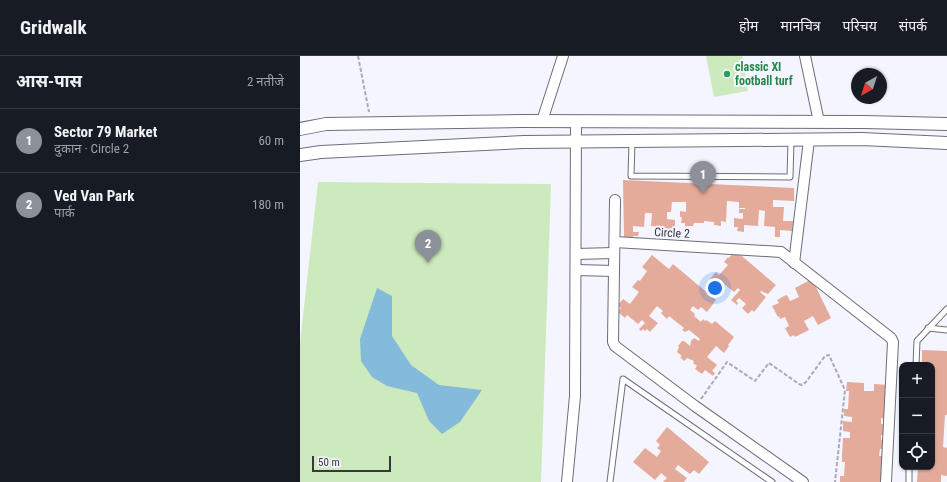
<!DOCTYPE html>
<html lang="hi">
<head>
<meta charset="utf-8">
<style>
  :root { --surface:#171b24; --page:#20242c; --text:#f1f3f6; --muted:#9ea1a6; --line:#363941; --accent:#8c9099 }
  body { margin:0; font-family:"Roboto Condensed","Noto Sans Devanagari",sans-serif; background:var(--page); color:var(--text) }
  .controls { position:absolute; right:12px; bottom:12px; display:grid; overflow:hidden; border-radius:8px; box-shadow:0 1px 3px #0004 }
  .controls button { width:36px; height:36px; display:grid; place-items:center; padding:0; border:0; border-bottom:1px solid var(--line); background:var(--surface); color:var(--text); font:20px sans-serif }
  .compass { position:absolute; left:551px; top:12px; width:36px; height:36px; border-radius:50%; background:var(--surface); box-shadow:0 1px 3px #0004; rotate:219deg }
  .scale { position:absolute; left:12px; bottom:10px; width:79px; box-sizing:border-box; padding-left:4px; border:2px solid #37373c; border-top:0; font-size:11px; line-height:14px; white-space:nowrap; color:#37373c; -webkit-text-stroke:3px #f4f5ff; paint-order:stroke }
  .you { position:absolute; left:415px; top:232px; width:14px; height:14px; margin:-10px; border:3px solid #fff; border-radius:50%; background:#1a73e8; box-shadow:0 0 0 6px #1a73e833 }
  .badge { display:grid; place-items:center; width:26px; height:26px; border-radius:50%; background:var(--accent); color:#fff; font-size:13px; font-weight:700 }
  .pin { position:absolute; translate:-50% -33px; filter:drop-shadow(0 1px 2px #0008) }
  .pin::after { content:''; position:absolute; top:21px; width:14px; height:12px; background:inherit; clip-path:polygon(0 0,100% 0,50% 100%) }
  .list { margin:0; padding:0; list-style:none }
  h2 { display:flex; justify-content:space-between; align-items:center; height:52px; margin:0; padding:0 16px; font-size:17px }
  h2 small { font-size:13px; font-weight:400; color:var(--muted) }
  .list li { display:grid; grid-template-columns:26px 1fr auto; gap:12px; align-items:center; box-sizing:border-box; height:64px; padding:0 16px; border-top:1px solid var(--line) }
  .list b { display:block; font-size:15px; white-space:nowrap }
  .list p { margin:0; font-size:13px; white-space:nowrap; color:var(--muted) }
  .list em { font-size:13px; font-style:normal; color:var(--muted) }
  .icon { flex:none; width:22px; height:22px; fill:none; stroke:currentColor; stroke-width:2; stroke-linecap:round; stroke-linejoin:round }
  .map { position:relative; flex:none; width:647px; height:426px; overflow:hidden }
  header { display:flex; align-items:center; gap:24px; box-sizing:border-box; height:56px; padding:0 20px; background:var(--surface); border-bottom:1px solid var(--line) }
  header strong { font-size:19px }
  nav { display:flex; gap:22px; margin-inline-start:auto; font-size:14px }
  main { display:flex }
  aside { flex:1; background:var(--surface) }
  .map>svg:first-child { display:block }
  .green { fill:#cdeabe }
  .water { fill:#85bbda }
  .building { fill:#e4ab9a }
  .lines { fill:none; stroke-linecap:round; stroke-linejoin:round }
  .service-casing { stroke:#6c6e78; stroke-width:7 }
  .minor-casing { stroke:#6c6e78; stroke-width:12 }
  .tertiary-casing { stroke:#6c6e78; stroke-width:14 }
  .path { stroke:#aaabb3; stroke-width:2; stroke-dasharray:4 2; stroke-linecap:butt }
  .service { stroke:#fff; stroke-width:5 }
  .minor { stroke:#fff; stroke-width:10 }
  .tertiary { stroke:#fff; stroke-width:12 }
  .leisure-dot { fill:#2e9e5b; stroke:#f4f5ff; stroke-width:1.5 }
  .labels { text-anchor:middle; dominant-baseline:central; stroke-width:4; stroke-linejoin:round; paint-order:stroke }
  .leisure-label { font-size:12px; font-weight:bold; fill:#27864d; stroke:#f4f5ff; text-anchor:start }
  .street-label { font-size:12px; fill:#37373c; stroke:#f4f5ff }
</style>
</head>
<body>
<header>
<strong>Gridwalk</strong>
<nav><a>होम</a><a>मानचित्र</a><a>परिचय</a><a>संपर्क</a></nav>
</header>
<main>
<aside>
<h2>आस-पास<small>2 नतीजे</small></h2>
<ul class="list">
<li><span class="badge">1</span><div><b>Sector 79 Market</b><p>दुकान · Circle 2</p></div><em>60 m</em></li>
<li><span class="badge">2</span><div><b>Ved Van Park</b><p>पार्क</p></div><em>180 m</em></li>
</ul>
</aside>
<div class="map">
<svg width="647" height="426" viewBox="0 0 647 426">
  <rect width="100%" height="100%" fill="#f4f5ff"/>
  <g class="green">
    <polygon points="406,0 442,0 448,35 414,41"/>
    <polygon points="18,126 251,128 241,426 0,426 0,287"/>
  </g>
  <polygon class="water" points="77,232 92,240 92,280 111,309 139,329 182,334 160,366 142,378 129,365 117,337 87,330 72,321 61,305 60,283"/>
  <g class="building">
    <polygon points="323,124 494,132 494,145 473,144 473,151 484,151 483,165 493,165 492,175 480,174 480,181 475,181 475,171 464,170 465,155 459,154 458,170 444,169 444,176 437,175 438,171 434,171 434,162 443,163 443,157 439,157 439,153 445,153 445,152 439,152 439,146 427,145 426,166 421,165 421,170 414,169 414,166 404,165 404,167 394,167 393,170 385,170 385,167 381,167 382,161 380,161 380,155 386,156 386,146 372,146 371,156 367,156 367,163 375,164 375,173 370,172 370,175 364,175 364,171 351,170 352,157 345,157 344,171 333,170 333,176 339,176 338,180 333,180 333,184 324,181"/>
    <polygon points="437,196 476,229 468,238 461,235 460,236 466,241 454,256 452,254 448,258 442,252 446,248 439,242 436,245 438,247 437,249 431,244 440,234 438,232 434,236 423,227 420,231 418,229 415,233 409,229 412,225 410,223 416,216 419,219 428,209 424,206 428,201 429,202 433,197 435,199"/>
    <polygon points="352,199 369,213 373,208 416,244 407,256 401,251 398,254 393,250 390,254 395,258 394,260 401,266 403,263 405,265 406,264 412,268 415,265 434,281 428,289 429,290 424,297 416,290 407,301 417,309 412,315 415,317 413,320 405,314 402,318 395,313 397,310 393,307 394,305 387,302 384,305 380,301 382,300 377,296 379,291 378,290 382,285 384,285 390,290 391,285 394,282 399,285 400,283 389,274 385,276 382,274 384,272 369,260 367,263 361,257 363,255 357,250 349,260 358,267 350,276 347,273 345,275 343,273 341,275 339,273 345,267 342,264 338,268 327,259 325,262 318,256 321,252 318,249 323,243 330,248 339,236 332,231 338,224 340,225 347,215 342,211"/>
    <polygon points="512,223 531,262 518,269 513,260 504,265 509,274 495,281 494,279 490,281 485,272 489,270 485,261 480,263 479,260 478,261 472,250 479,247 477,244 484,240 487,239 490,245 499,241 495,232"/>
    <polygon points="622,294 647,295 647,359 645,359 643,391 647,392 647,420 641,419 641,426 617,426 618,411 632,411 632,309 622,309"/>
    <polygon points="547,326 564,327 564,335 574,335 574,328 588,329 586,363 581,362 581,368 586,369 585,379 581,379 581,384 585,384 585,393 580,393 579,400 584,400 583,426 540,426 540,420 544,420 545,406 542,406 542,399 543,382 550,382 550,376 543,375 543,365 552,366 552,361 544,360 544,353 548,353 549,335 546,335"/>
    <polygon points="367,371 409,406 399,418 394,414 390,418 378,409 375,413 387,422 384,426 363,426 367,422 361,417 355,424 333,406 345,392 357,401 361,395 357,392 360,389 356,385"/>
  </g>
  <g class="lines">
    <defs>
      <g id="service">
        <polyline points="332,85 331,120 490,121 491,84"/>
        <polyline points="628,272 647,274"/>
        <polyline points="616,309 617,285 647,253"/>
        <polyline points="310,426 323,323 472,426"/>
        <polyline points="609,426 609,411"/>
      </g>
      <g id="minor">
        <polyline points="505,0 519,66"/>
        <polyline points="242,65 263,0"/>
        <polyline points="315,144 313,286 315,290 395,350 503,426"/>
        <polyline points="315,186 481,196 591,282 593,286 586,426"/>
        <polyline points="276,198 314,197"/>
        <polyline points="494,207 509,84"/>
        <polyline points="276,214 314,215"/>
        <polyline points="267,426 275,340 276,65"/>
      </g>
      <g id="tertiary">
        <polyline points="0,73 26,68 220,65 564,66 647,68"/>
        <polyline points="0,99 21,96 224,86 562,83 647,87"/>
      </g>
    </defs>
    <use href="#service" class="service-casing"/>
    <use href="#minor" class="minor-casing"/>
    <use href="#tertiary" class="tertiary-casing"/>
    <g class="path">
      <polyline points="58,0 69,56"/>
      <polyline points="401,343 427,306 455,325 469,307 499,328 502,329 506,326 525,300 529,299 545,334 535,426"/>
    </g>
    <use href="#service" class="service"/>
    <use href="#minor" class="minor"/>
    <use href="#tertiary" class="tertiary"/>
  </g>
  <circle class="leisure-dot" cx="427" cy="18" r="4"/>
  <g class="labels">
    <g class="leisure-label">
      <text x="435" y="11">classic XI<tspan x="435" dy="14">football turf</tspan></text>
    </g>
    <g class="street-label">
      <text transform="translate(372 177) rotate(3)">Circle 2</text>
    </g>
  </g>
</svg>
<div class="controls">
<button>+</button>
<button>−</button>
<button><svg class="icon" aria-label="locate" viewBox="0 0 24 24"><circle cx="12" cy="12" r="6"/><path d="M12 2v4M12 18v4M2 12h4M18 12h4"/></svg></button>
</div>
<svg class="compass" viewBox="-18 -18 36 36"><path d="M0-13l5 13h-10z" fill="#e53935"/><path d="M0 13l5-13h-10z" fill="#9ea1a6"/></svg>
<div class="scale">50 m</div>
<div class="you"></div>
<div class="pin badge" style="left:403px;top:138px">1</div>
<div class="pin badge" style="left:128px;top:207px">2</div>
</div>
</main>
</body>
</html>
